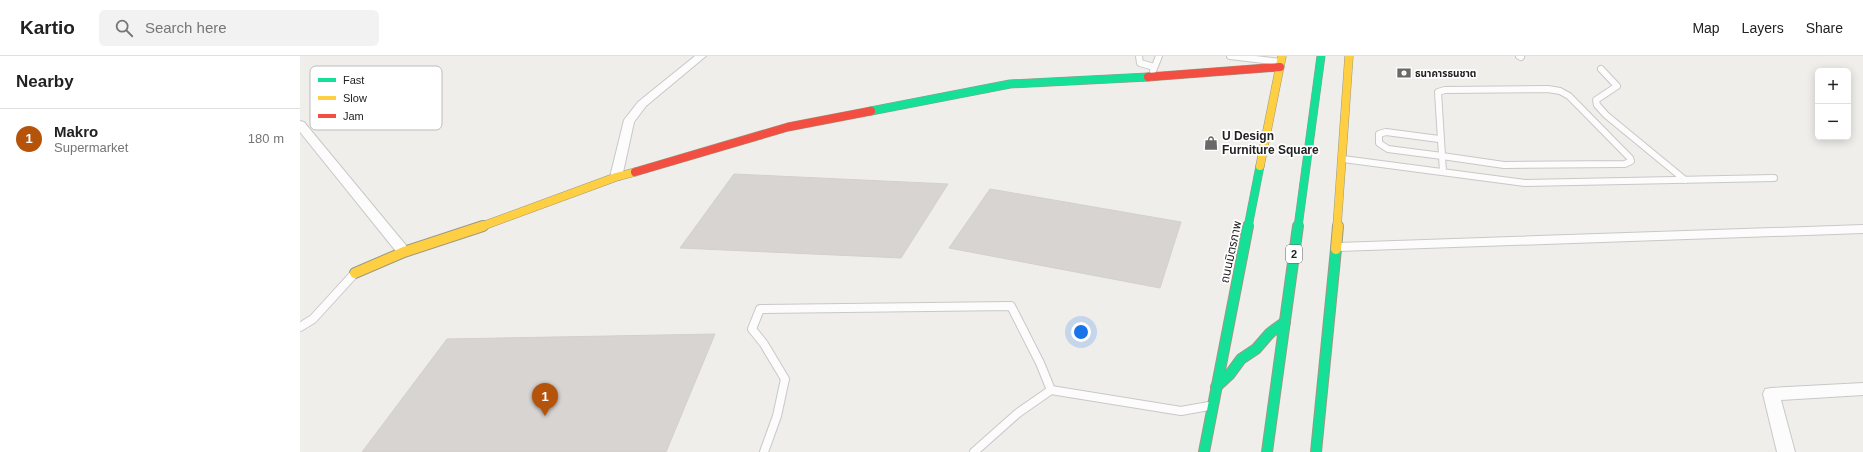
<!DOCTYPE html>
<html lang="en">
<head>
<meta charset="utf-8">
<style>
  :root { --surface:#fff; --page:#f2f2f2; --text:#222; --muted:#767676; --line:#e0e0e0; --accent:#b45309 }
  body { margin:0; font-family:Helvetica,"Noto Sans Thai",sans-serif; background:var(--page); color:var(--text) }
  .controls { position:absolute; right:12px; top:12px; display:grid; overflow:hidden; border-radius:6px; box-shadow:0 2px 10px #0003 }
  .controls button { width:36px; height:36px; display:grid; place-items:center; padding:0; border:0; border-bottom:1px solid var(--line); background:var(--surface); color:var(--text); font:20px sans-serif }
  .you { position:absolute; left:781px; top:276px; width:14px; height:14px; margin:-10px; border:3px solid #fff; border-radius:50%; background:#1a73e8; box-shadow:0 0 0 6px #1a73e833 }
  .badge { display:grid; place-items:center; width:26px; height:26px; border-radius:50%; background:var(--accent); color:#fff; font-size:13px; font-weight:700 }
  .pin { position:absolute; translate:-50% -33px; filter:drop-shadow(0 1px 2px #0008) }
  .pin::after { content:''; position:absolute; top:21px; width:14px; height:12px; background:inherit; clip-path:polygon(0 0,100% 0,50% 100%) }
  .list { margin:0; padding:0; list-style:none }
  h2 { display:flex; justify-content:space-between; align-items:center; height:52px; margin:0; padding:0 16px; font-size:17px }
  h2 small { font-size:13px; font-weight:400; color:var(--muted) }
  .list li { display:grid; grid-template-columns:26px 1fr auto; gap:12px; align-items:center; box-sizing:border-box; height:60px; padding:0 16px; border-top:1px solid var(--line) }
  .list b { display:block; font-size:15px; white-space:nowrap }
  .list p { margin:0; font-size:13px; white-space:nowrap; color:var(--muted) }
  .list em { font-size:13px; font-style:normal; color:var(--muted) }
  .icon { flex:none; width:22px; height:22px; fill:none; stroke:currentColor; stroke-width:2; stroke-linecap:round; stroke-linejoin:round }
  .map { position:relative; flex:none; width:1563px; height:396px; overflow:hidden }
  header { display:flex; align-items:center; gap:24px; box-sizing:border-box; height:56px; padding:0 20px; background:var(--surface); border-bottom:1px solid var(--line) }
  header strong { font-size:19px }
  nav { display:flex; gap:22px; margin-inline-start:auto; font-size:14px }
  .search { width:280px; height:36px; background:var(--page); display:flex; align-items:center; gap:10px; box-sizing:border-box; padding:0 14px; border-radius:6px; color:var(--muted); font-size:15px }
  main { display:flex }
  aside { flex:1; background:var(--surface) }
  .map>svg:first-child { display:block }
  .building { fill:#d7d4d2; stroke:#d3d0cc }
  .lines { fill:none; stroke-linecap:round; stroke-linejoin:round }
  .lane-far1-casing { stroke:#c9c8c7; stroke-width:8 }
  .lane-casing { stroke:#c9c8c7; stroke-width:10 }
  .street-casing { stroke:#c9c8c7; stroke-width:2 }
  .fast-far1-casing { stroke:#999a82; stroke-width:9 }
  .fast-casing { stroke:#999a82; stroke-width:12 }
  .slow-far1-casing { stroke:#999a82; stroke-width:9 }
  .slow-casing { stroke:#999a82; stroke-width:12 }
  .jam-casing { stroke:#999a82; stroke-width:9 }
  .lane-far1 { stroke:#fdfcfc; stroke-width:6 }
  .lane { stroke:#fdfcfc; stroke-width:8 }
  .street { fill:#fdfcfc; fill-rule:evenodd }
  .fast-far1 { stroke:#16e098; stroke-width:8 }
  .fast { stroke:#16e098; stroke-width:10 }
  .slow-far1 { stroke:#ffcf43; stroke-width:8 }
  .slow { stroke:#ffcf43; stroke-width:10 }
  .jam { stroke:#f24e42; stroke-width:8 }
  .labels { text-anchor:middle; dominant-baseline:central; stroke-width:3.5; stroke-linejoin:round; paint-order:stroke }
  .far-poi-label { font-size:10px; font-weight:bold; fill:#222; stroke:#fff; text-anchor:start }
  .shield { fill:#fff; stroke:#646464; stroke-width:1 }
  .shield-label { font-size:11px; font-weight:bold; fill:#222 }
  .poi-label { font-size:12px; font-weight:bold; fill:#222; stroke:#fff; text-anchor:start }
  .street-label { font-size:12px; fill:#222; stroke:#fff }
  .key { fill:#fff; stroke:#bdbdbd; stroke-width:1 }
  .key-label { font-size:11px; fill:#222 }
</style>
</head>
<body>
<header>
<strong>Kartio</strong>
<div class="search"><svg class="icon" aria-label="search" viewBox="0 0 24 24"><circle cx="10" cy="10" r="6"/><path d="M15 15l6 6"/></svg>Search here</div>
<nav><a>Map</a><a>Layers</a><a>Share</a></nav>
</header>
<main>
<aside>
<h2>Nearby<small></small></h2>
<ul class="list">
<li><span class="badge">1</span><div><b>Makro</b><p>Supermarket</p></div><em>180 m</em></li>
</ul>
</aside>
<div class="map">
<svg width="1563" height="396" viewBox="0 0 1563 396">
  <rect width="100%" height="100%" fill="#f0eeeb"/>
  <g class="building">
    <polygon points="434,118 648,128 601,202 380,192"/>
    <polygon points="690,133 881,166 860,232 649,192"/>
    <polygon points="415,278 366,396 62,396 147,283"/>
  </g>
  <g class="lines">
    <defs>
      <g id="lane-far1">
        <polyline points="839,0 840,7 854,11"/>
        <polyline points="930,0 981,6"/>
        <polyline points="1219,0 1221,1"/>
        <polyline points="1301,13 1317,30 1296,44 1297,49 1306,59 1385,124"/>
        <polyline points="853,15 859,0"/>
        <polygon points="1248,33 1260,35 1269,40 1330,102 1331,105 1325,108 1204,109 1142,100 1138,36 1145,34"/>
        <polyline points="1139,83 1086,76 1079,78 1079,87 1088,93 1142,100"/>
        <polyline points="1142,100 1143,116"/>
        <polyline points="1043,103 1225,127 1474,122"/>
      </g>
      <g id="lane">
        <polyline points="1038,191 1563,173"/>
        <polyline points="0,271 13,263 55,217"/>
        <polyline points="464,396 477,360 485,323 464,288 452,273 460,253 711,250 740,307 751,334 881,355 909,350"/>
        <polyline points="674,396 718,357 751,334"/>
      </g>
      <g id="street">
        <polygon points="395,0 406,0 346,50 334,66 322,121 320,124 312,124 310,121 324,64 338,46"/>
        <polygon points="0,65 4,66 109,193 111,196 109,199 104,200 99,199 0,76"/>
        <polygon points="1563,327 1563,339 1481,344 1495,396 1477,396 1463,338 1465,333 1471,332"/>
      </g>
      <g id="fast-far1">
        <polyline points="571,55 710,28 848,21"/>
        <polyline points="948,171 960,110"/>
        <polyline points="998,171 1021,0"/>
      </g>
      <g id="fast">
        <polyline points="916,331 930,318 941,303 956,293 970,277 985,266"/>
        <polyline points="904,396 948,170"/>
        <polyline points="967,396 998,170"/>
        <polyline points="1016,396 1036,193"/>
      </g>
      <g id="slow-far1">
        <polyline points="960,110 982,0"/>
        <polyline points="180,171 316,121 335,116"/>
        <polyline points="1037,171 1049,0"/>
      </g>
      <g id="slow">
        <polyline points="1036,193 1038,170"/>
        <polyline points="55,217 104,196 183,170"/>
      </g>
      <g id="jam">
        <polyline points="848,21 980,11"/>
        <polyline points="335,116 488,71 571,55"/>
      </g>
    </defs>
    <use href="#lane-far1" class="lane-far1-casing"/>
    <use href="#lane" class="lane-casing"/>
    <use href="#street" class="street-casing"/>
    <use href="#fast-far1" class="fast-far1-casing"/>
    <use href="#fast" class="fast-casing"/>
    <use href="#slow-far1" class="slow-far1-casing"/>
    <use href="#slow" class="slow-casing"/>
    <use href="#jam" class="jam-casing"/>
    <use href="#lane-far1" class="lane-far1"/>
    <use href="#lane" class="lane"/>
    <use href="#street" class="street"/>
    <use href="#fast-far1" class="fast-far1"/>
    <use href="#fast" class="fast"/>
    <use href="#slow-far1" class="slow-far1"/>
    <use href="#slow" class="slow"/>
    <use href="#jam" class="jam"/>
  </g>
  <defs>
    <symbol id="bank-bare" viewBox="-9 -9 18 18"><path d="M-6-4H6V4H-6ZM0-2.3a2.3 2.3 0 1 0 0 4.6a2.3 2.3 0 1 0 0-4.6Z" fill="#6a6968" stroke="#fff" stroke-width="2.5" paint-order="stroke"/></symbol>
    <symbol id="shop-bare" viewBox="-9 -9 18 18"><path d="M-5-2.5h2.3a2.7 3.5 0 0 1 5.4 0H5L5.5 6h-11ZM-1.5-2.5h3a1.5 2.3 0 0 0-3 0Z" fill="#6a6968" stroke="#fff" stroke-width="2.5" paint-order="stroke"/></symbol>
  </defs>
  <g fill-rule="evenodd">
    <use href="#bank-bare" x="1094" y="7" width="20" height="20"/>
    <use href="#shop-bare" x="901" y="77" width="20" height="20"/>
  </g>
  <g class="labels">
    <g class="far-poi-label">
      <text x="1115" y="17">ธนาคารธนชาต</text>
    </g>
    <rect class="shield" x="986" y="189" width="16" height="18" rx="3"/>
    <g class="shield-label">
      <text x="994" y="198">2</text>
    </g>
    <g class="poi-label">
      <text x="922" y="80">U Design<tspan x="922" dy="14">Furniture Square</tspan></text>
    </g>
    <g class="street-label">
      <text transform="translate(931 196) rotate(-78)">ถนนมิตรภาพ</text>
    </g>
  </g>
  <rect x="10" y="10" width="132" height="64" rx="6" class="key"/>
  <rect x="18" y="22" width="18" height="4" fill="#16e098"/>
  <rect x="18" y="40" width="18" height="4" fill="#ffcf43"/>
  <rect x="18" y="58" width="18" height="4" fill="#f24e42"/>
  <g class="key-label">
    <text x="43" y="28">Fast</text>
    <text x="43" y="46">Slow</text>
    <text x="43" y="64">Jam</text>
  </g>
</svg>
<div class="controls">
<button>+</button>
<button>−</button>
</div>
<div class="you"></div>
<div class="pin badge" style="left:245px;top:360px">1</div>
</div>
</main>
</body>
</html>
